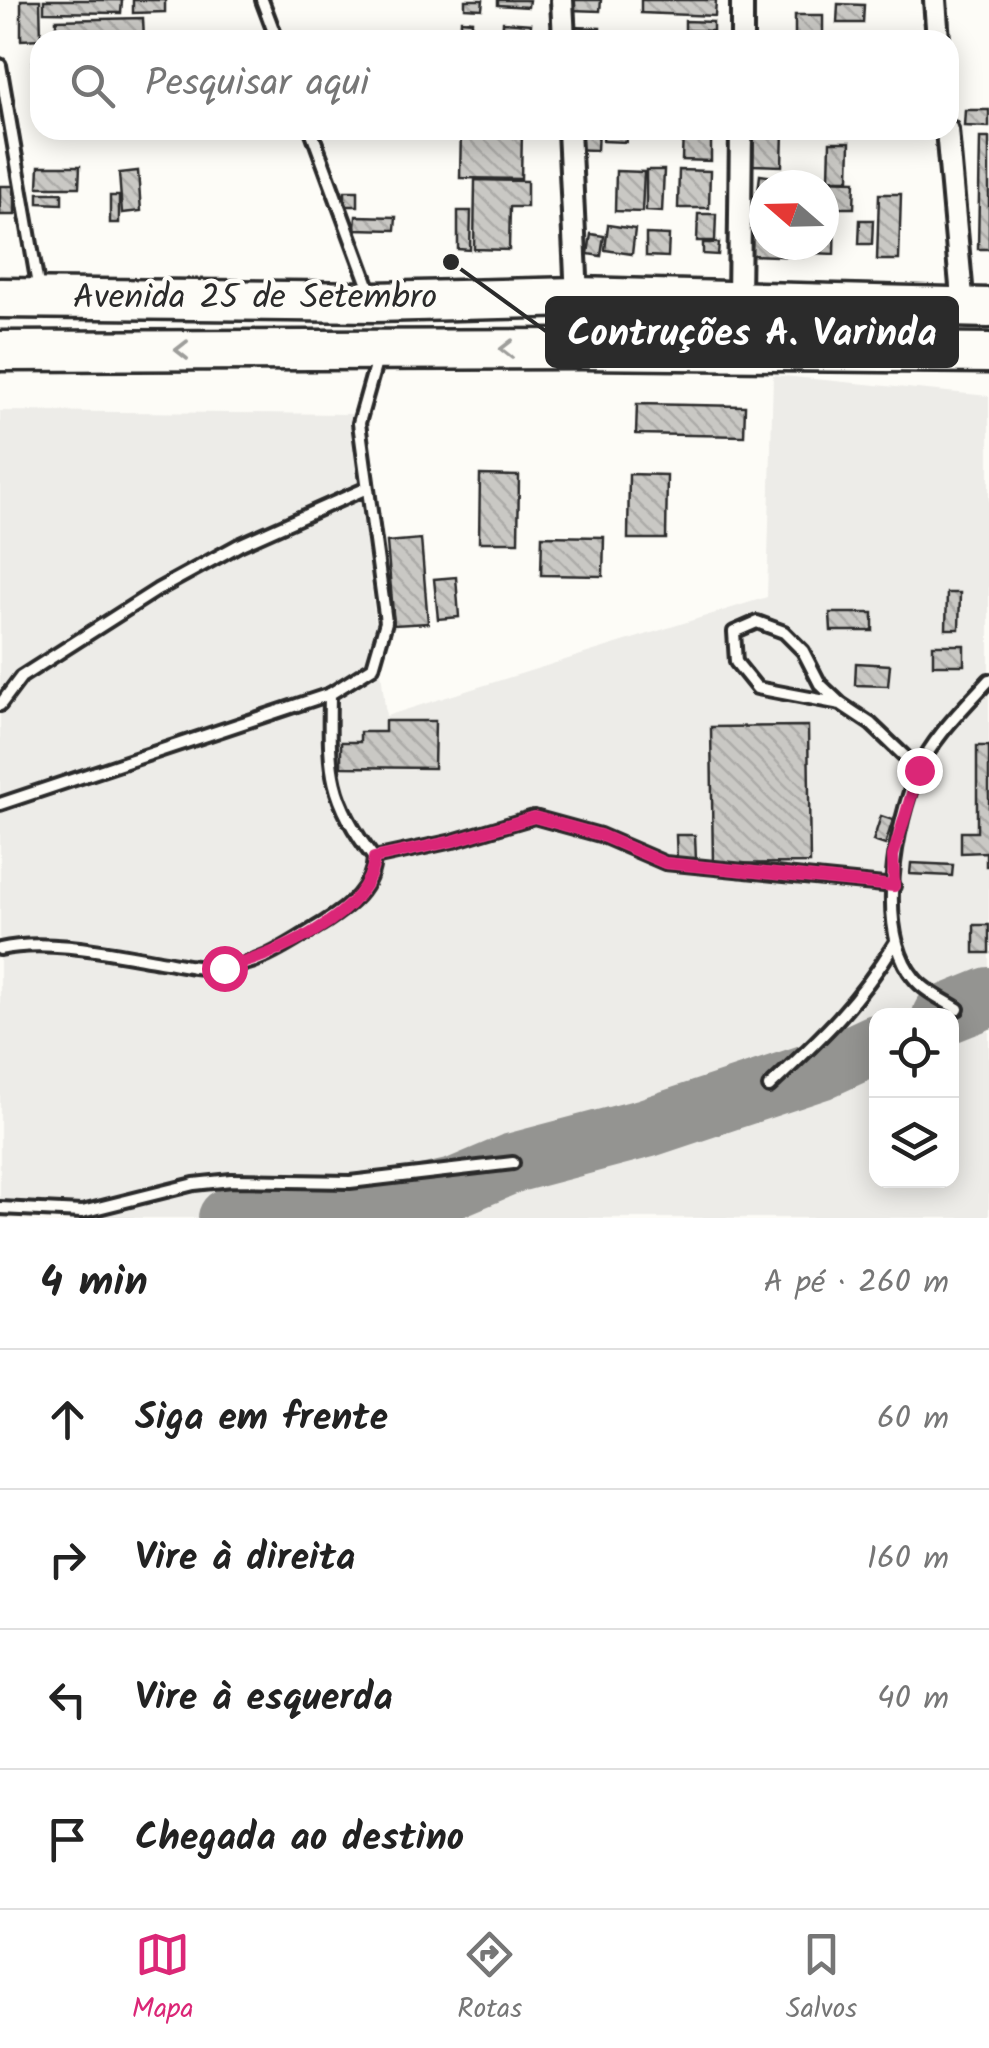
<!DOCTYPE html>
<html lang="pt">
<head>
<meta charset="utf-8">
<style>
  :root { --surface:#fff; --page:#f2f2f2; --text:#222; --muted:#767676; --line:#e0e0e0; --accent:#db2777 }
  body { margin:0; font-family:Kalam,sans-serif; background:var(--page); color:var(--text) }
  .controls { position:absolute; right:30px; bottom:30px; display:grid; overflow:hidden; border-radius:20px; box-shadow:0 5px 25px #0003 }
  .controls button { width:90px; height:90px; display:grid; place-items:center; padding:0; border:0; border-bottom:2px solid var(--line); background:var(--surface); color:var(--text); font:50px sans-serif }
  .compass { position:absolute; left:749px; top:170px; width:90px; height:90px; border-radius:50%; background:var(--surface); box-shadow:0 5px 25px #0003; rotate:290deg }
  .stop { position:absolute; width:30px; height:30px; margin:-22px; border:8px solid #db2777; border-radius:50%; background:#fff }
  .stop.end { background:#db2777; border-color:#fff; box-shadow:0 2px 10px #0008 }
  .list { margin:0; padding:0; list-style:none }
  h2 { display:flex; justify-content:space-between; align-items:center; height:130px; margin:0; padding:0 40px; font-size:42px }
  h2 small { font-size:32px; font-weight:400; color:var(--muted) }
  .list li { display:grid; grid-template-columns:65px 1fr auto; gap:30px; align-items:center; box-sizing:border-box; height:140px; padding:0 40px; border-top:2px solid var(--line) }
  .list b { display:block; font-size:38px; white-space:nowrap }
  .list em { font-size:32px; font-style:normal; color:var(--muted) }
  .icon { flex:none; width:55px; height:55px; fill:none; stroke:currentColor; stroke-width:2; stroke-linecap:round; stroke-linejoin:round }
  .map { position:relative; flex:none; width:989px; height:1218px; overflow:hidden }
  .search { position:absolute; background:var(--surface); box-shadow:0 5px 25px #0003; left:30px; right:30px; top:30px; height:110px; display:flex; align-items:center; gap:25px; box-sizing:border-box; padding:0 35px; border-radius:30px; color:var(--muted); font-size:38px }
  .sheet { height:690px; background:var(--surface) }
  nav { display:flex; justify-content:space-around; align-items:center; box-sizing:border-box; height:140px; border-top:2px solid var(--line); background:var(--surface); font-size:28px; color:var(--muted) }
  nav a { display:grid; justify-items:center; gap:5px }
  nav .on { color:var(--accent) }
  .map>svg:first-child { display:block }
  .built { fill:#edece8; fill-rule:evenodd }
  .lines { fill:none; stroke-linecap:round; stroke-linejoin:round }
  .taxiway { stroke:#949491; stroke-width:60 }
  .building { fill:url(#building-back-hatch); stroke:#2b2b2b; stroke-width:2.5 }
  .lane-casing { stroke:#2b2b2b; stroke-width:18 }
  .street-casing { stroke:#2b2b2b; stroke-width:28 }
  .highway-casing { stroke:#2b2b2b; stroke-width:45 }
  .lane { stroke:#fdfcf7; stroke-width:10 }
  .street { stroke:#fdfcf7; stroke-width:20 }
  .highway { stroke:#fdfcf7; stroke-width:38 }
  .oneway { stroke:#9e9e9b }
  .route { stroke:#db2777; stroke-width:12 }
  .labels { text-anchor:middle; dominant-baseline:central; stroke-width:9; stroke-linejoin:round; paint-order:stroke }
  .street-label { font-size:35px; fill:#2b2b2b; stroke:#fdfcf7 }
  .leader { fill:none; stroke:#2b2b2b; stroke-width:4 }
  .callout-dot { fill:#2b2b2b; stroke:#fdfcf7; stroke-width:4 }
  .callout { fill:#2b2b2b; stroke:#2b2b2b; stroke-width:4 }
  .callout-label { font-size:38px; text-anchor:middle; font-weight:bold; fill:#fff }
</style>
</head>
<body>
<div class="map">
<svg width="989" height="1218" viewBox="0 0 989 1218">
  <defs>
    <pattern id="building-back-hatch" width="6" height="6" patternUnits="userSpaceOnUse" patternTransform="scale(2.5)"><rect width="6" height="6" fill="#c9c8c4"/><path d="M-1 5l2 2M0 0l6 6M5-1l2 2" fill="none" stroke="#adaca9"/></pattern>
  </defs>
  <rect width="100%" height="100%" fill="#fdfcf7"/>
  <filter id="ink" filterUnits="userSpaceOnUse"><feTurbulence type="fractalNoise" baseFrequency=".01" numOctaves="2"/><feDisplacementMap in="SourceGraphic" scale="20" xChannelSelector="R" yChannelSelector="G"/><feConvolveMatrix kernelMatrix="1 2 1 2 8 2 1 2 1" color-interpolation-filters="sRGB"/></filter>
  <g filter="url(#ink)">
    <path class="built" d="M 773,375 L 989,396 L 989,1218 L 0,1218 L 0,411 L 352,414 L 386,716 L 767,597 ZM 876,1016 L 952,1016 L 952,1180 L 876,1180 Z"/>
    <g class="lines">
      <g class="taxiway">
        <polyline points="942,1016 989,997"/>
        <polyline points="228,1218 405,1199 454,1188 513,1163 646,1128 820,1070 876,1044"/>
      </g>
    </g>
    <g class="building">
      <polygon points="21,0 40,0 41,39 21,40"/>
      <polygon points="44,0 122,0 121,13 44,12"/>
      <polygon points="133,0 165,0 165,12 133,13"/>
      <polygon points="465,0 483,0 482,9 465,8"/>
      <polygon points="498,0 529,0 528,7 498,5"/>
      <polygon points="571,0 601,0 600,11 571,10"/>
      <polygon points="641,0 716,0 715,16 641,13"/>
      <polygon points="838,4 864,5 863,23 837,23"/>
      <polygon points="795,15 823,15 823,38 795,37"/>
      <polygon points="143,18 144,40 56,40 56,20"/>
      <polygon points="461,20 472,21 471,40 460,40"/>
      <polygon points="685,21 713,22 713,31 685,30"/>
      <polygon points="503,22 531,24 530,40 502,40"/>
      <polygon points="572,27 600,28 600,40 571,40"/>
      <polygon points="33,62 40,62 40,108 34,108"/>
      <polygon points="965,110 989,110 989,127 964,126"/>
      <polygon points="461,130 522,130 521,179 460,178"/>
      <polygon points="569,130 598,130 597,150 568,149"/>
      <polygon points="604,130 627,130 626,142 603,141"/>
      <polygon points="683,130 711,130 711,161 682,160"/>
      <polygon points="754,130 783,130 782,166 753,165"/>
      <polygon points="980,138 989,138 989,249 978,249"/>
      <polygon points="830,142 850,142 849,179 829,179"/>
      <polygon points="39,166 80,166 79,187 38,187"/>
      <polygon points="646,170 664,170 662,212 646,211"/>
      <polygon points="679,170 710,171 709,208 678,208"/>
      <polygon points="138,171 141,211 122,213 119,173"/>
      <polygon points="616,171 644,172 642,212 615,211"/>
      <polygon points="760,175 796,180 796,185 764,185 764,193 758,192"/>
      <polygon points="475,180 527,181 527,207 510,207 509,250 474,249"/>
      <polygon points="817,180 855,181 854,208 824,208 824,185 817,185"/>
      <rect x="0" y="186" width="15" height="29"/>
      <rect x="345" y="191" width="13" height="15"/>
      <polygon points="38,193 62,193 62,204 38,203"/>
      <polygon points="879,194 901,194 899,260 877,260"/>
      <rect x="110" y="196" width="9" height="27"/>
      <polygon points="750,210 764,210 764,245 803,245 803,257 749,255"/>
      <polygon points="458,211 471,211 470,250 458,249"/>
      <polygon points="824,212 835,213 834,254 814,253 814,245 824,245"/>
      <polygon points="698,214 716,214 715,241 697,241"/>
      <polygon points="356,216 396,217 395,230 355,229"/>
      <polygon points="860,220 873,220 872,244 859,244"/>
      <polygon points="608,225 635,229 632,254 605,250"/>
      <polygon points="591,234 604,236 601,256 588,254"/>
      <polygon points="646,234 669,235 668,257 646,256"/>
      <polygon points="703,243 719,243 718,255 703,254"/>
      <polygon points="637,404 745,406 744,436 636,434"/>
      <polygon points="629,474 667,475 666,539 628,539"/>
      <polygon points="480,475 519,476 518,542 479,542"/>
      <polygon points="542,536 604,537 603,576 541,575"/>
      <polygon points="421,539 428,623 394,625 387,542"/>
      <polygon points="456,577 459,617 438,619 434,579"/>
      <polygon points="947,593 960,593 959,629 946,629"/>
      <polygon points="830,613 873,613 873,631 831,631"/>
      <rect x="933" y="645" width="31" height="20"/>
      <polygon points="856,663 890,665 888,686 855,685"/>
      <polygon points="385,721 435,721 434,768 341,767 341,742 360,742 360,732 385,732"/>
      <polygon points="808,726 810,863 713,864 711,727"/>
      <polygon points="977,746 989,746 989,866 986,866 986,852 961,853 961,832 977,832"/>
      <polygon points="881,816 893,820 885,845 873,841"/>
      <polygon points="676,835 695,835 696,861 677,862"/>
      <polygon points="911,863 953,865 952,876 910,874"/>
      <rect x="974" y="925" width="15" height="28"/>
    </g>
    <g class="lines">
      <defs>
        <g id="lane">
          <polyline points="262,0 277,40"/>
          <polyline points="0,65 39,291"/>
          <polyline points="311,130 371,293"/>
          <polyline points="841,704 757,688 736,662 734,632 757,622 784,632 803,651 820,684 841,704 871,724 919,770"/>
          <polyline points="0,705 21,677 157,590 239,545 367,488"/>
          <polyline points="0,804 330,694 373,667 386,622 359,423 377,359"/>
          <polyline points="374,858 453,841 534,817 600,835 665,863 894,886"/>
          <path d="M 0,949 C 46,938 113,953 160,961 C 180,964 201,970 221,968 C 261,966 293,941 325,922 C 349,907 373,888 374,858 C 327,798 329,767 330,694"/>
          <path d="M 958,1009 C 944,1000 924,991 914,978 C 875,931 895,824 918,771 C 933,737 964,708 989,680"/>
          <path d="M 769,1087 C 821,1038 857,1005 895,943"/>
          <polyline points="0,1208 82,1212 194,1184 231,1180 350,1182 513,1163"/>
        </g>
        <g id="street">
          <polyline points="562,0 564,40"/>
          <polyline points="935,0 938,40"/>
          <polyline points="742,40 742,0"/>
          <polyline points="569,130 577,297"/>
          <polyline points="947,130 963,308"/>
          <polyline points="739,300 741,130"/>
        </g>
        <g id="highway">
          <polyline points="0,298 375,302 577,297 989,308"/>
          <polyline points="0,351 580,349 989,353"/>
        </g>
      </defs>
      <use href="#lane" class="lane-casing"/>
      <use href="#street" class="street-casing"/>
      <use href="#highway" class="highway-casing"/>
      <use href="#lane" class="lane"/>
      <use href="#street" class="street"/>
      <use href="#highway" class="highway"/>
    </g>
    <defs><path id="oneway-chevron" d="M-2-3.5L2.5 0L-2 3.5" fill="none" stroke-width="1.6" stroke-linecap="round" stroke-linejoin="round" transform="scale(2.5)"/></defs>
    <g class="oneway">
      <use href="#oneway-chevron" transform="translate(507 349) rotate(180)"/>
      <use href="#oneway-chevron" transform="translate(182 350) rotate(180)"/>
    </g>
  </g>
  <g class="lines" filter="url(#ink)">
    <path class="route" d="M 224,968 C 272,957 371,915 374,858 L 453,841 L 534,817 L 600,835 L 665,863 L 894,886 L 893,856 L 919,770"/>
  </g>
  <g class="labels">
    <g class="street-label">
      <text x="255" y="299">Avenida 25 de Setembro</text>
    </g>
  </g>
  <path class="leader" d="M451 262L547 332"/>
  <circle class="callout-dot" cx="451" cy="262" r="10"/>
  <rect class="callout" x="547" y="298" width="410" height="68" rx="10"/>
  <g class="callout-label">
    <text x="752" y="345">Contruções A. Varinda</text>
  </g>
</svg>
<div class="controls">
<button><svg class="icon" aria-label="locate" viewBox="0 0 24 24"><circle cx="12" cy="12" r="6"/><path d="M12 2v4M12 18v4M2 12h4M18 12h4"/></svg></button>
<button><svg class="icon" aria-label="layers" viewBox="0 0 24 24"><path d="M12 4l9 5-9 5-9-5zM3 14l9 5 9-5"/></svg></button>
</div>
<svg class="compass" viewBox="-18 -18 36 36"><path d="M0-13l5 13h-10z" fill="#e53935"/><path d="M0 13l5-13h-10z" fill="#767676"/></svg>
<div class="stop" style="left:224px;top:968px"></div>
<div class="stop end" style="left:919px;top:770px"></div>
<div class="search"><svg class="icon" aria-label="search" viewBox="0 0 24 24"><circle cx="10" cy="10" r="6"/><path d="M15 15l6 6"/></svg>Pesquisar aqui</div>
</div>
<section class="sheet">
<h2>4 min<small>A pé · 260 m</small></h2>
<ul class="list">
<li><svg class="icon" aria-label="ahead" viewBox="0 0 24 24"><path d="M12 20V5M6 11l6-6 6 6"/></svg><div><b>Siga em frente</b></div><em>60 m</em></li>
<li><svg class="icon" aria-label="right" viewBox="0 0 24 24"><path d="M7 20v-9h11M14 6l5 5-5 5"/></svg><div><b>Vire à direita</b></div><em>160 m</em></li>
<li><svg class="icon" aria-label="left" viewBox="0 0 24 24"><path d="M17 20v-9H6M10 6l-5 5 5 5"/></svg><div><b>Vire à esquerda</b></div><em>40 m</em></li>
<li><svg class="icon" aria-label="arrive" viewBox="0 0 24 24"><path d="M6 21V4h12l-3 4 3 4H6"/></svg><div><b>Chegada ao destino</b></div></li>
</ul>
</section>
<nav>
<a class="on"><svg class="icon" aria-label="map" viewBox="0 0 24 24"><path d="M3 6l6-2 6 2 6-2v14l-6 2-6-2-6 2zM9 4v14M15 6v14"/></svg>Mapa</a>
<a><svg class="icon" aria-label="directions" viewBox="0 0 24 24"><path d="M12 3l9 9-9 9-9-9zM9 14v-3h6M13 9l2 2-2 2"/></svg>Rotas</a>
<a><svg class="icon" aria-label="saved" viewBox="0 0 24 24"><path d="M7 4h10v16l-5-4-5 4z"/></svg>Salvos</a>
</nav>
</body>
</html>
